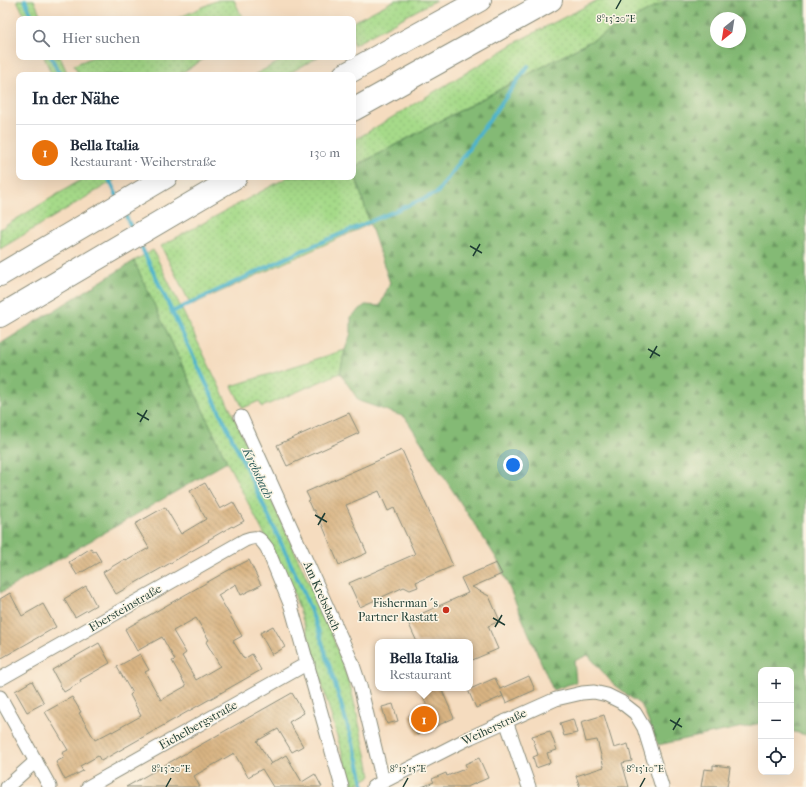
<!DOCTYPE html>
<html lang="de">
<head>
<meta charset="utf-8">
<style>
  :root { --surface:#fff; --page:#f6f6f7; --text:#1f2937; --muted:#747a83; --line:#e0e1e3; --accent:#db2777 }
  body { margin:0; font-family:"IM FELL French Canon",serif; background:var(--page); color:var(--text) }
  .controls { position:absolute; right:12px; bottom:12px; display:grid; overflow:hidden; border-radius:8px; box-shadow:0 4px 16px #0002 }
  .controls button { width:36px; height:36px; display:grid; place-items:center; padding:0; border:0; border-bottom:1px solid var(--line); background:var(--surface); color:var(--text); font:20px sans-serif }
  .compass { position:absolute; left:710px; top:12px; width:36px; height:36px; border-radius:50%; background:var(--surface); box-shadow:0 4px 16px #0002; rotate:210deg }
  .you { position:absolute; left:513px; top:465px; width:14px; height:14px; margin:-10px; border:3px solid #fff; border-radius:50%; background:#1a73e8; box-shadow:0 0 0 6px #1a73e833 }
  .badge { display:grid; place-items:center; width:26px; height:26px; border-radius:50%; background:var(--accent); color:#fff; font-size:13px; font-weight:700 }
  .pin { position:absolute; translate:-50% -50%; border:2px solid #fff; box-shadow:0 1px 4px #0006 }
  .popup { position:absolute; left:375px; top:639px; width:98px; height:52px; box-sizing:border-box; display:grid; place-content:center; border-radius:8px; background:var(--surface); filter:drop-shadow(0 1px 3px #0005); font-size:13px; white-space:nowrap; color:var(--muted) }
  .popup b { font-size:15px; color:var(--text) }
  .popup::after { content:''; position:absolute; left:50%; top:100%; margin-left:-8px; border:8px solid transparent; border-top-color:var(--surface) }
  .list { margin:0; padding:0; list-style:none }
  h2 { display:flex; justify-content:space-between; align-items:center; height:52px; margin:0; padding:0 16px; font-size:17px }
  h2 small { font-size:13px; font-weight:400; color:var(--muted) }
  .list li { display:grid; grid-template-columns:26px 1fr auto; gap:12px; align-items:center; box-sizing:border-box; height:56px; padding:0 16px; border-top:1px solid var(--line) }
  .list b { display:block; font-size:15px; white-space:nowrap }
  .list p { margin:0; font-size:13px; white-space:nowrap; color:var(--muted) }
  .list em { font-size:13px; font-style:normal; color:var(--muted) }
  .icon { flex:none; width:22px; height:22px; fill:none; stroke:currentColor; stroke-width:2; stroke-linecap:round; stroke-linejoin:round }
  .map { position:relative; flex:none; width:806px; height:787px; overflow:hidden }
  .search { position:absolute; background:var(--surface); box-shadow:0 4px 16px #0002; left:16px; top:16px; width:340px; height:44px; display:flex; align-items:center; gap:10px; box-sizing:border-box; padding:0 14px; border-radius:8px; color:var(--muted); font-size:15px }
  .panel { position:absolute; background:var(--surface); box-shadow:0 4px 16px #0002; left:16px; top:72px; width:340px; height:108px; border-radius:8px }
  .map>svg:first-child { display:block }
  .grass { fill:url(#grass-dots); stroke:#628c5e }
  .forest { fill:url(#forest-firs); stroke:#527c54; fill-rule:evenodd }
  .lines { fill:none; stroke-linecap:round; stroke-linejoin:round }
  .stream { stroke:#4db4cc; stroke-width:4 }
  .building { fill:url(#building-back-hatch); fill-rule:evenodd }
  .street-casing { stroke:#8a8c7a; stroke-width:15 }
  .highway-casing { stroke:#8a8c7a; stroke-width:24 }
  .street { stroke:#fff; stroke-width:13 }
  .highway { stroke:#fff; stroke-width:22 }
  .ticks { fill:none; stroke:#1f3d34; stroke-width:1.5 }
  .poi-dot { fill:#c8321e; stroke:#fcf5e5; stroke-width:1.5 }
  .labels { text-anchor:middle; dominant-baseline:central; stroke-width:3; stroke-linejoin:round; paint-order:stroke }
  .street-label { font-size:12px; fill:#1f3d34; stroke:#fcf5e5 }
  .poi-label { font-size:12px; fill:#1f3d34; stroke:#fcf5e5; text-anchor:end }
  .water-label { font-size:13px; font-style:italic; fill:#2a5b5a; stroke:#fcf5e5 }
  .ticks-label { font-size:10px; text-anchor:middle; fill:#1f3d34; stroke:#fcf5e5; stroke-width:3; stroke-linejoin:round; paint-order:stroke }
</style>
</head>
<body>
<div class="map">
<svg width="806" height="787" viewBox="0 0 806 787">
  <defs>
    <pattern id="grass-dots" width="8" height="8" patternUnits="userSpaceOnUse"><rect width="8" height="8" fill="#a6da89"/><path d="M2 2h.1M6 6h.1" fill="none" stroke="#8ebc77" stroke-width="1.8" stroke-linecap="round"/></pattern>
    <pattern id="forest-firs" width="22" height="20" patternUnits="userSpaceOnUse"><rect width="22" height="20" fill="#84ba75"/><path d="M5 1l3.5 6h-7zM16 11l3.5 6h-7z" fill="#6b9861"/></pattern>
    <pattern id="building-back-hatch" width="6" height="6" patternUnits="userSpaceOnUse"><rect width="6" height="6" fill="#d9b483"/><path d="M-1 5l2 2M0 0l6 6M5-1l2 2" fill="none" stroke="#af946c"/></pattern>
  </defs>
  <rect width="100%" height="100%" fill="#fcf5e5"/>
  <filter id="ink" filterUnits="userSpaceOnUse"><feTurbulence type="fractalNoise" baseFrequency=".025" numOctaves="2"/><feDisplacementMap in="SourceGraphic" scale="8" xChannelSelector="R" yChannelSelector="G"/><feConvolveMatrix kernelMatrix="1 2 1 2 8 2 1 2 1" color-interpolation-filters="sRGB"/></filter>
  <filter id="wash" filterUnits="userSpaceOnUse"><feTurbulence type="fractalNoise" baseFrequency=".012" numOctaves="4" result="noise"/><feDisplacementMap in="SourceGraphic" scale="16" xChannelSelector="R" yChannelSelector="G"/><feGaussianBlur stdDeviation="0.9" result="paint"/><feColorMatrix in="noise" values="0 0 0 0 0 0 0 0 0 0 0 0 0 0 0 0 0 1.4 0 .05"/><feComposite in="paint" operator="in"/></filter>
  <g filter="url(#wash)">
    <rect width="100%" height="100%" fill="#f5dcbf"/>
    <g class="grass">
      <polygon points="17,0 34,0 42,19 26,19"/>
      <polygon points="218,0 234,0 243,19 176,19"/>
      <polygon points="395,0 436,0 353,45 353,22"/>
      <polygon points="598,0 668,0 355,166 353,161 353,141 522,39"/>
      <polygon points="44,57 60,57 68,75 52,75"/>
      <polygon points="93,57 207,57 178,75 79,75 74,65"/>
      <polygon points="288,57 318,57 286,75 254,75"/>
      <polygon points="353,168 370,224 191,305 161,246 288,177 353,177"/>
      <polygon points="86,177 115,177 116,179 0,249 0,229"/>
      <polygon points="153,250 235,419 331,632 343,665 351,689 371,776 352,787 308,636 293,590 227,462 134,261"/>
      <polygon points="345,350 340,373 262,407 259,401 243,408 232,386"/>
    </g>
    <g class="forest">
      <path d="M 668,0 L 806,0 L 806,735 L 791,731 L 791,670 L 761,670 L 761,723 L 658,745 L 642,706 L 614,685 L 588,655 L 574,661 L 576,682 L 553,690 L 497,559 L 405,417 L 359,401 L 340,373 L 345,350 L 351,333 L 351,317 L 365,305 L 380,306 L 390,283 L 370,224 L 353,168 L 353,161 L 356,166 ZM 716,18 L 740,18 L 740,42 L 716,42 Z"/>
      <polygon points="134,261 227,462 0,593 0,344"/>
    </g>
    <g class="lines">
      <g class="stream">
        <polyline points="25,0 33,19"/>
        <polyline points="51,57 60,75"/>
        <polyline points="108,177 118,198"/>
        <polyline points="123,210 133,231"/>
        <polyline points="139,242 242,459 301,586 319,632 358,760 364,787"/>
        <polyline points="172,312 303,250 437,193 528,66"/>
      </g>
    </g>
    <g id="blocks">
      <g class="building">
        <polygon points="349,413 359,433 287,466 277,445"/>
        <polygon points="402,450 453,566 416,582 418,587 410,590 404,587 360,607 349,583 415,554 394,508 388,511 379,491 346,505 367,553 339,565 319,517 318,518 314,510 312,510 308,501 310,500 306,492"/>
        <polygon points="205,483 220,509 233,502 244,521 233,527 232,526 208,540 209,541 116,594 103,572 125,559 126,561 149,548 135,524 165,507 181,534 206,519 190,491"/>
        <polygon points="91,548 93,552 95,551 101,561 77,575 69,562"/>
        <path d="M 249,560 L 261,585 L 241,595 L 236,584 L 218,595 L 242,636 L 233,641 L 244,659 L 252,654 L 261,670 L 101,761 L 98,756 L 80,766 L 83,771 L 65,780 L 56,762 L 65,757 L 62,753 L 68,750 L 45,712 L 72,697 L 81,712 L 79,713 L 95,740 L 112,731 L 112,732 L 141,716 L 130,695 L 132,693 L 117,667 L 140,654 L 149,670 L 145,672 L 161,700 L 186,686 L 172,661 L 175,660 L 162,637 L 137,651 L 125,629 L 227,571 ZM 196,618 L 209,640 L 206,642 L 220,666 L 196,680 L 182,656 L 186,653 L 173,631 Z"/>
        <polygon points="496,563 502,574 472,587 489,596 500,621 488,626 498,649 470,661 470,642 417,642 407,620 468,593 461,578"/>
        <polygon points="86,586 96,605 75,617 64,599"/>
        <polygon points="10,593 22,616 43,604 56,627 0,659 0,599"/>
        <polygon points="273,626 285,647 272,655 260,633"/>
        <polygon points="99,643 110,663 80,680 81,682 64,692 52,670"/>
        <polygon points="529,676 535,690 506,703 501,692 503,696 476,708 468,690 495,678 500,689"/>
        <polygon points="32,681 44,703 27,712 15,691"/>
        <polygon points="419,688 441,688 454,718 417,735 409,715 427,706"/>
        <polygon points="292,693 304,713 289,722 303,746 292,752 278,729 257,741 271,764 269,765 286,755 302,782 315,774 322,787 273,787 262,769 248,777 234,753 194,776 200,787 126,787"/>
        <polygon points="393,704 398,721 387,724 382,707"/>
        <polygon points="604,715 614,748 628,744 632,761 622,763 629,787 580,787 576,776 604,767 597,740 586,742 581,722"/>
        <polygon points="573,719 577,733 564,736 560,723"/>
        <polygon points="550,731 557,750 547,753 550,763 536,768 533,757 538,755 532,736"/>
        <polygon points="479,758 488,778 467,787 422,787 434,782 432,779 446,773 447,776 467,768 465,764"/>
        <polygon points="713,765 730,767 727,787 701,787 704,769 713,770"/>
      </g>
    </g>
  </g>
  <g filter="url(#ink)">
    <use href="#blocks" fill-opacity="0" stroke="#8a8c7a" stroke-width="1"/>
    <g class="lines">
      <defs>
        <g id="street">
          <polyline points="241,417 352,662 360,686 383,781"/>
          <path d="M 0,679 L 245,540 C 257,535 260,538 267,548 L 291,606 L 342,787"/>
          <polyline points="0,697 50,787"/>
          <polyline points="506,721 529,787"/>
          <polyline points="7,787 36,761"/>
          <polyline points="88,787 308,663"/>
          <polyline points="373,787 471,737 556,699 582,693 594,692 607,695 621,702 635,713 644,728 662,787"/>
        </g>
        <g id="highway">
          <polyline points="344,75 480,0"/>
          <polyline points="353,110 551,0"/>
          <polyline points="0,275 166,177"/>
          <polyline points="0,316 236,177"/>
        </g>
      </defs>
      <use href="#street" class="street-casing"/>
      <use href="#highway" class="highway-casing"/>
      <use href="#street" class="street"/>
      <use href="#highway" class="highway"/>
    </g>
  </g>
  <path class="ticks" d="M 616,9 L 621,0M 470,246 L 482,253M 473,256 L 480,244M 648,349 L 660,356M 650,358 L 657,346M 137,413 L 149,420M 140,422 L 147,410M 315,515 L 327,522M 318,525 L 325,513M 493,618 L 505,625M 495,627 L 502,615M 670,720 L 682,727M 673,730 L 680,718M 166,787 L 171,778M 403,787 L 408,778M 640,787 L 645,778"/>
  <circle class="poi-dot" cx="446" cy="610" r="4"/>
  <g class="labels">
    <g class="street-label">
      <text transform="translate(322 596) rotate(66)">Am Krebsbach</text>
      <text transform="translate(125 608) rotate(-30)">Ebersteinstraße</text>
      <text transform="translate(198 725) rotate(-29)">Eichelbergstraße</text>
      <text transform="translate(494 727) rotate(-25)">Weiherstraße</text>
    </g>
    <g class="poi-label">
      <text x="438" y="603">Fisherman´s<tspan x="438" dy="14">Partner Rastatt</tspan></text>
    </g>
    <g class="water-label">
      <text transform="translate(258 473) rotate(65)">Krebsbach</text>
    </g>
  </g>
  <g class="ticks-label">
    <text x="616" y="22">8°13'20"E</text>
    <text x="171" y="772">8°13'20"E</text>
    <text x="408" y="772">8°13'15"E</text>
    <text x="645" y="772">8°13'10"E</text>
  </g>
</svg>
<div class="controls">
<button>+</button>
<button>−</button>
<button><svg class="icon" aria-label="locate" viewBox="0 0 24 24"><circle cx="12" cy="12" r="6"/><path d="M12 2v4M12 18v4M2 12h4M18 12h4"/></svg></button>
</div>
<svg class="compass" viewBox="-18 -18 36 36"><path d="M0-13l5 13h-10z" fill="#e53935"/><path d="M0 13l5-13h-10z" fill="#747a83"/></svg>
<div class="you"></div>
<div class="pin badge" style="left:424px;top:719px;background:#e8710a">1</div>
<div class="popup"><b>Bella Italia</b>Restaurant</div>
<div class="search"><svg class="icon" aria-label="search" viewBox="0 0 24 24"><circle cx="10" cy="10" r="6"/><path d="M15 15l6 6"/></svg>Hier suchen</div>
<section class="panel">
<h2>In der Nähe<small></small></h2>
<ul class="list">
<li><span class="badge" style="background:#e8710a">1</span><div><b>Bella Italia</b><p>Restaurant · Weiherstraße</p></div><em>130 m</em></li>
</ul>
</section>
</div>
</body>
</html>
